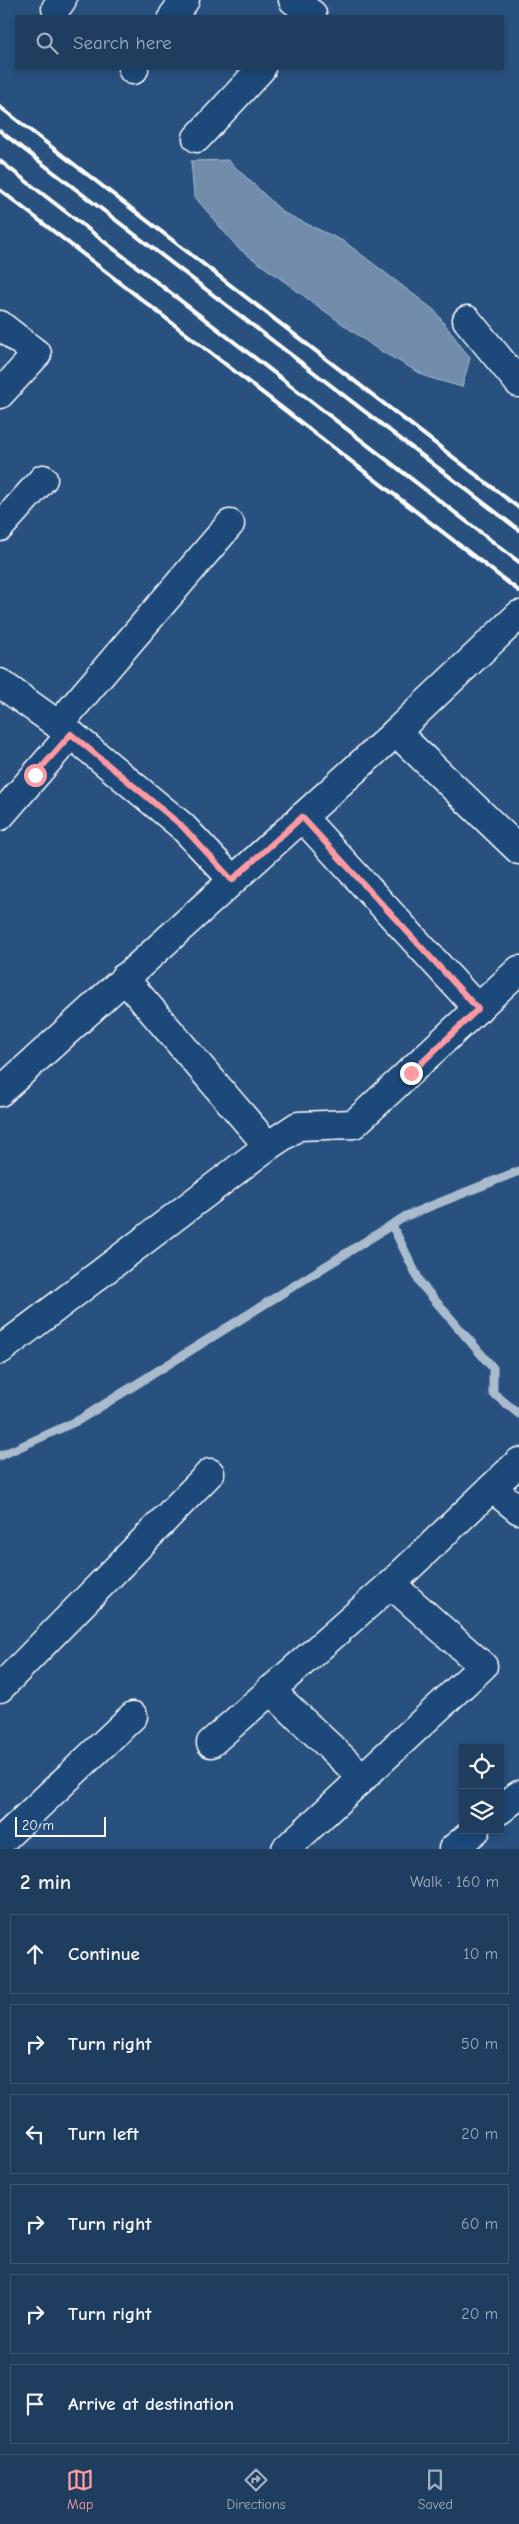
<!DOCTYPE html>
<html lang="en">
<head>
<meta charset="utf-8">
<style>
  :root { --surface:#1e3d5f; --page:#2b4868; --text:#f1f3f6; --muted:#a1aebd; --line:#3c5674; --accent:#ff9aa2 }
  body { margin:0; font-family:"Comic Neue",sans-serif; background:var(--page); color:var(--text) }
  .controls { position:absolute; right:15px; bottom:15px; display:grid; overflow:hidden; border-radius:0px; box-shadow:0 2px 8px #0003 }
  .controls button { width:45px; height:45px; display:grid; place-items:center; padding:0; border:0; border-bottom:1px solid var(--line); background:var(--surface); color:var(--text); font:25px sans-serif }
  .scale { position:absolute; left:15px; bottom:12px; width:91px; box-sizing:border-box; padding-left:5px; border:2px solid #fff; border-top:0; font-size:14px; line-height:18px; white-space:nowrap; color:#fff; -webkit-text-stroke:4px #1f4a7a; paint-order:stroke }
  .stop { position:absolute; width:15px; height:15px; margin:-11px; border:4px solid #ff9aa2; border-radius:50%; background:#fff }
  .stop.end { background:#ff9aa2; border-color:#fff; box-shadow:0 1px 5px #0008 }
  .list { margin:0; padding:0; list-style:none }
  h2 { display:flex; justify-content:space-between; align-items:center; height:65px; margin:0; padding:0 20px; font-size:21px }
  h2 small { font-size:16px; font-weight:400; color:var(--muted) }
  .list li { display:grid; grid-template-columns:32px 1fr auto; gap:15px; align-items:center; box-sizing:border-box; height:80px; margin:0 10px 10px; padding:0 10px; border:1px solid var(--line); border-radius:0px }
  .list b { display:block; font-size:19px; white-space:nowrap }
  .list em { font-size:16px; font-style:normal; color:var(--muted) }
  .icon { flex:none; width:28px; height:28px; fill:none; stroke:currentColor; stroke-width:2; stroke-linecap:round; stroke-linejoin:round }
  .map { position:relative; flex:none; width:519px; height:1849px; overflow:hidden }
  .search { position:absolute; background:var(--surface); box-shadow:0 2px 8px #0003; left:15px; right:15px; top:15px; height:55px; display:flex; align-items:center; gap:12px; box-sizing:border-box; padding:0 18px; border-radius:0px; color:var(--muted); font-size:19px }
  .sheet { height:605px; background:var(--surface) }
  nav { display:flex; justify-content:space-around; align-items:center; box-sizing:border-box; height:70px; border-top:1px solid var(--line); background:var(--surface); font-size:14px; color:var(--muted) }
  nav a { display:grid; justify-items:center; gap:2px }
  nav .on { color:var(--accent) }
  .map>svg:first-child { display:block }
  .water { fill:#718dab; stroke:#aabbcd }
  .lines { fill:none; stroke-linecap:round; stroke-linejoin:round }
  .stream { stroke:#aabbcd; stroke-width:9 }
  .minor-casing { stroke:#fff; stroke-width:31 }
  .minor { stroke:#1f4a7a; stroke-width:28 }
  .rail { stroke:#fff; stroke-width:4 }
  .route { stroke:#ff9aa2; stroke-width:6 }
</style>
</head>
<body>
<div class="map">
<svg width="519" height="1849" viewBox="0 0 519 1849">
  <rect width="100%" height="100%" fill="#28517f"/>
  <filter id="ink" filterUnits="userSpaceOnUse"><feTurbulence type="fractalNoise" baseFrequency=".02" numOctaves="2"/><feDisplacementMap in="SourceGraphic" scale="10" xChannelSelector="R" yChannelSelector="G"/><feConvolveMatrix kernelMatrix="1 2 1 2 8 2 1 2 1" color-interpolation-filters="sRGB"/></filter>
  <g filter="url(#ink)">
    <polygon class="water" points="228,160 284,213 345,242 434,310 470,358 462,387 427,377 377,349 238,248 194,196 191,161"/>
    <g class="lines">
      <g class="stream">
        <polyline points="392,1225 421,1284 493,1368 493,1393 519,1414"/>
        <polyline points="0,1456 79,1420 406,1216 519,1171"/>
      </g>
      <defs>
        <g id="minor">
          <polyline points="293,0 312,14"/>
          <polyline points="56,8 62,0"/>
          <polyline points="173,16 185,0"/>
          <polyline points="133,70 134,69"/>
          <polyline points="197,138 261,69"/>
          <polyline points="467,320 519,383"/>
          <polyline points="0,325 37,354 0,394"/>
          <polyline points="0,527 43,479"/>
          <polyline points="0,683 71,734 182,826 233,880"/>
          <polyline points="58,725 230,524"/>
          <polyline points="396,732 519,850"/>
          <polyline points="0,816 71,734"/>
          <polyline points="302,817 478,1009"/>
          <polyline points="0,1092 396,732 519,615"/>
          <polyline points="268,1146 298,1126 354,1124 519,970"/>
          <polyline points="0,1350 268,1146 124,978"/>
          <polyline points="492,1488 519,1510"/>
          <polyline points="0,1688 210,1473"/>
          <polyline points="270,1690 363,1778"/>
          <polyline points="211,1743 391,1584 519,1462"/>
          <polyline points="500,1810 519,1795"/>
          <polyline points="0,1842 133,1716"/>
          <polyline points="286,1849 483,1666 391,1584"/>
          <polyline points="453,1849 476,1830"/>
        </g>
      </defs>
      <use href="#minor" class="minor-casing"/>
      <use href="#minor" class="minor"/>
      <g class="rail">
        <polyline points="0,107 519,508"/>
        <polyline points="0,131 519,530"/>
        <polyline points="0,161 519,562"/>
        <polyline points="0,190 519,591"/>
      </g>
    </g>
  </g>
  <g class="lines" filter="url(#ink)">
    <polyline class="route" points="35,775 71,734 182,826 232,880 302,817 478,1009 411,1073"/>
  </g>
</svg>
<div class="controls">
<button><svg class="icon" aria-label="locate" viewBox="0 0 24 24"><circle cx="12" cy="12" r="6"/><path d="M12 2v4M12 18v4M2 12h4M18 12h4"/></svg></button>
<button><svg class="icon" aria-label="layers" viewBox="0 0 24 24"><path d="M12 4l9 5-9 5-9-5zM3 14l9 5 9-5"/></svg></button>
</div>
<div class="scale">20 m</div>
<div class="stop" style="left:35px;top:775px"></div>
<div class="stop end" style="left:411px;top:1073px"></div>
<div class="search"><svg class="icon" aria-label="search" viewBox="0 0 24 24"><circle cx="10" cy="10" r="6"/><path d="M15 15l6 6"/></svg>Search here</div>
</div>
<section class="sheet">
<h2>2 min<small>Walk · 160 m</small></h2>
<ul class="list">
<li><svg class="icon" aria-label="ahead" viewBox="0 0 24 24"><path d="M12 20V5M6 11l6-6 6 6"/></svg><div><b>Continue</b></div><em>10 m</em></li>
<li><svg class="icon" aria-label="right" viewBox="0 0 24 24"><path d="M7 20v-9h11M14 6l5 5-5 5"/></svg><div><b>Turn right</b></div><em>50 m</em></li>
<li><svg class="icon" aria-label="left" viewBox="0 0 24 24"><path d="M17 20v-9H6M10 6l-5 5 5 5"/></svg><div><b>Turn left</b></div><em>20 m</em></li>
<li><svg class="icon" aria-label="right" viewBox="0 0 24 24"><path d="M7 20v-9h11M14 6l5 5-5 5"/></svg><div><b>Turn right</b></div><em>60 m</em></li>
<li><svg class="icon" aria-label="right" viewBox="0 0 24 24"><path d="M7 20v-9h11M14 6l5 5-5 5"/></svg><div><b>Turn right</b></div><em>20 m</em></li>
<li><svg class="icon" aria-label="arrive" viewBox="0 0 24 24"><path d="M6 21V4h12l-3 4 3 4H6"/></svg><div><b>Arrive at destination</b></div></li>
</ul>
</section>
<nav>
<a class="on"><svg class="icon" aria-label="map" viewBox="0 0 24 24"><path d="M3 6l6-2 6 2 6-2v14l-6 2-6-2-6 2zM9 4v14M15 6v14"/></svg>Map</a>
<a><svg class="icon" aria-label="directions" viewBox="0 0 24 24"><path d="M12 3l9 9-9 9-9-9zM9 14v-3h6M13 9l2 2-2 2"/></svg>Directions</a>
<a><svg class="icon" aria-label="saved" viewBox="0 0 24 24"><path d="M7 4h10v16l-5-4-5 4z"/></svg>Saved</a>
</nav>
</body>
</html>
